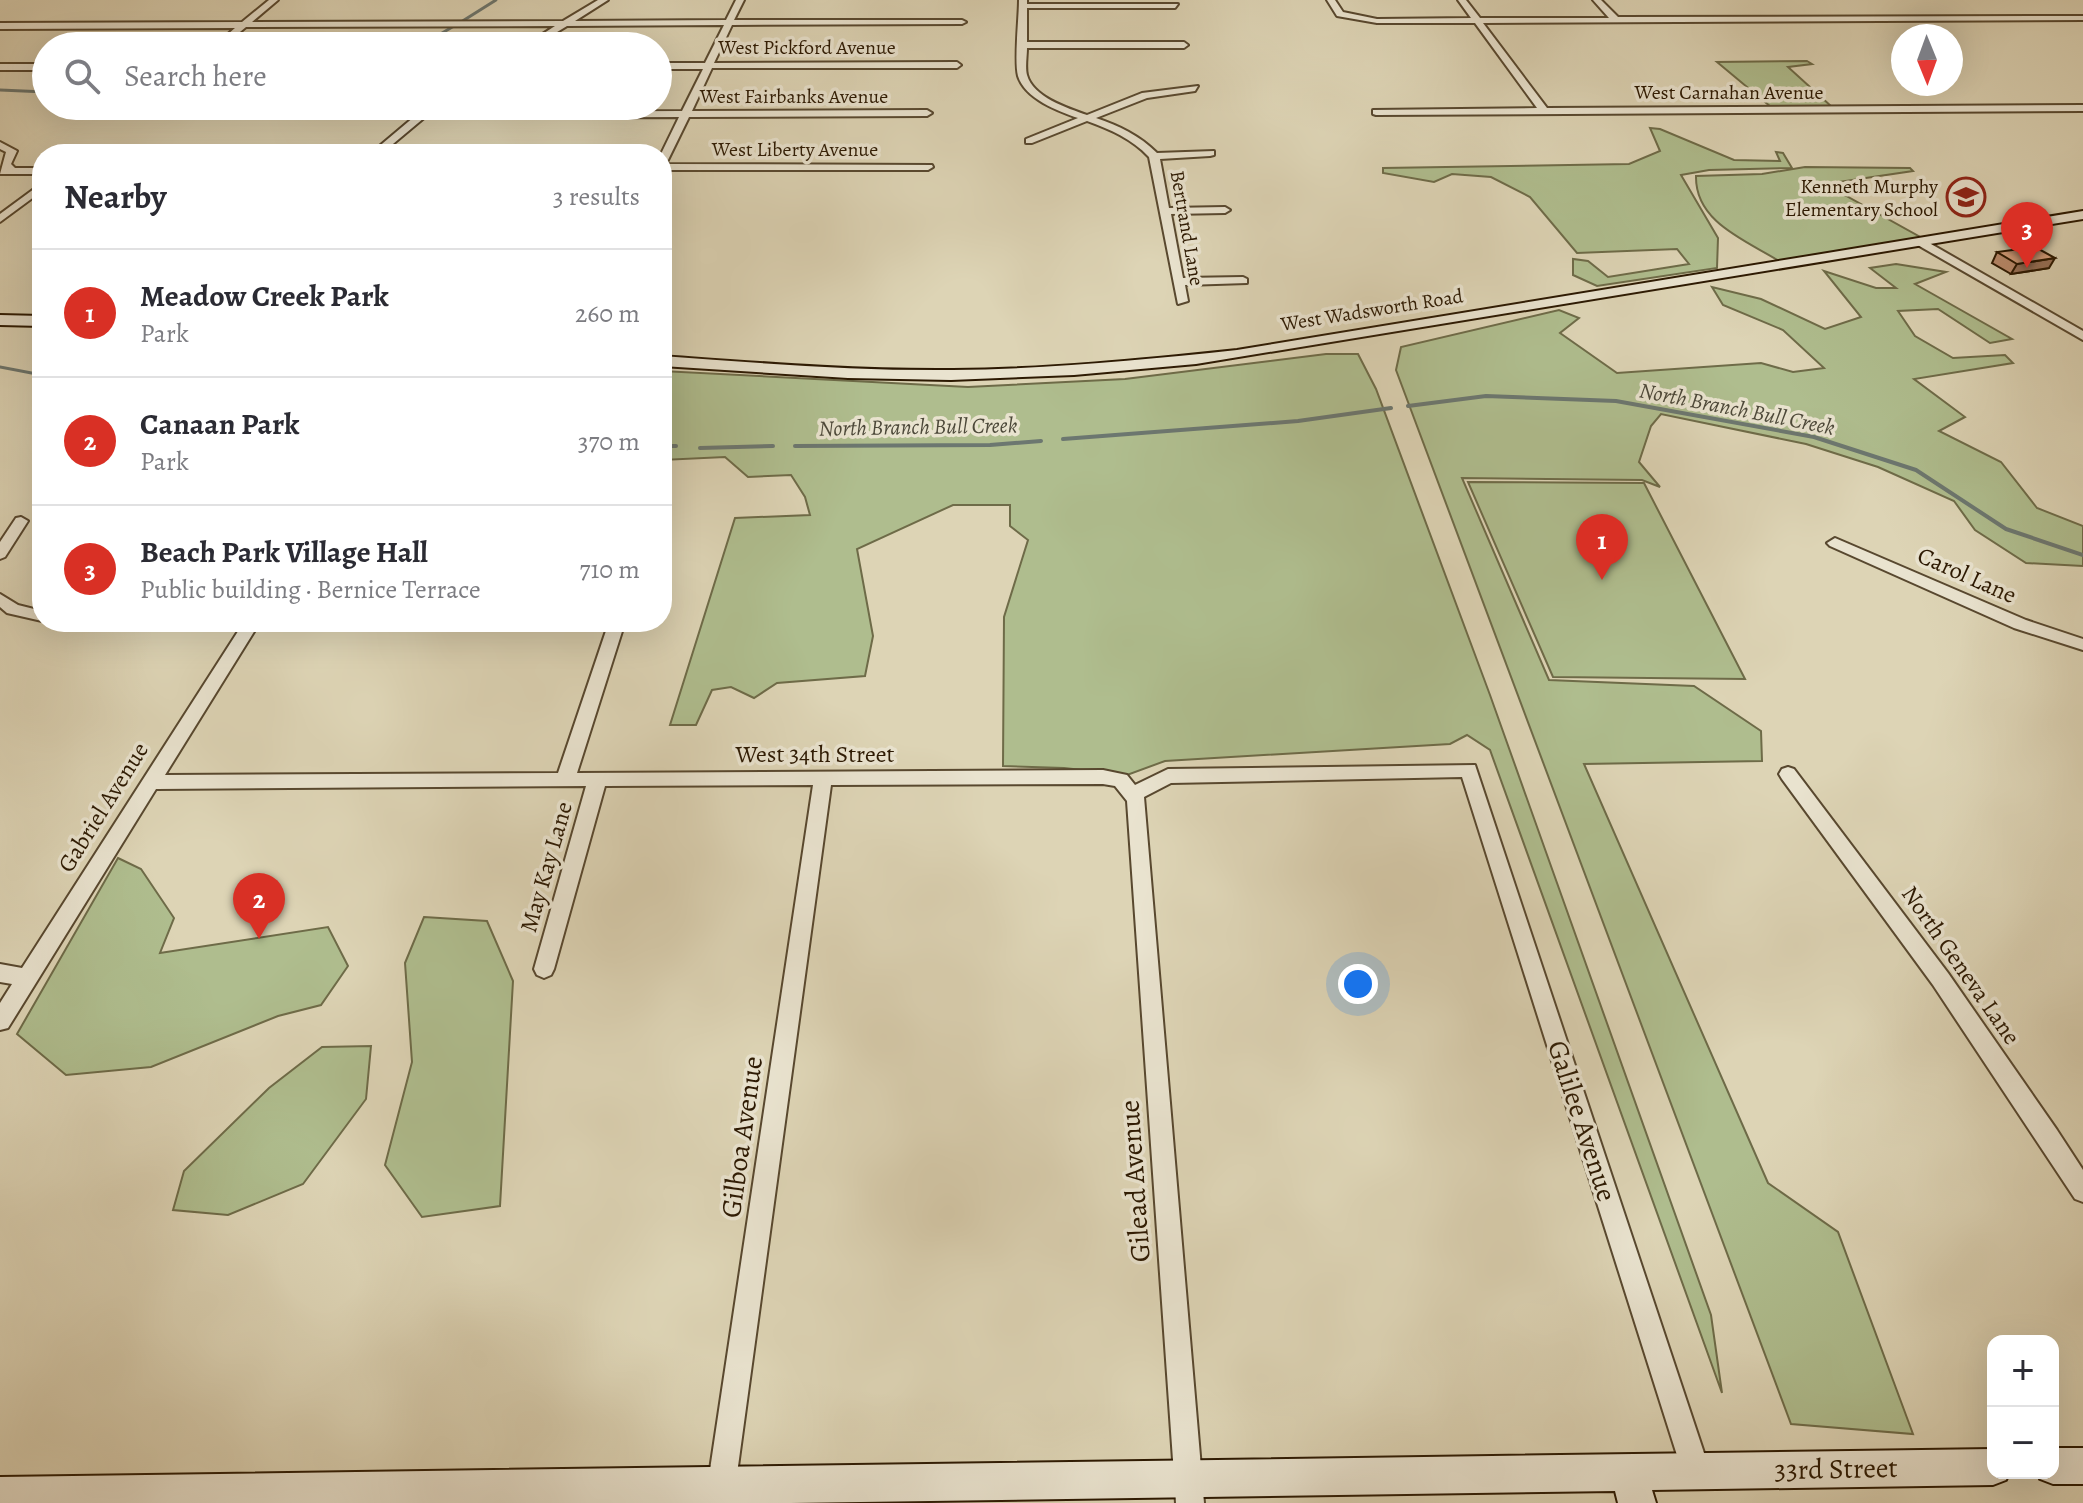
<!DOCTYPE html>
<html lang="en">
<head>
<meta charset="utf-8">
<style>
  :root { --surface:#fff; --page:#f7f7f7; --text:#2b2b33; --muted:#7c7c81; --line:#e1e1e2; --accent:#d93025 }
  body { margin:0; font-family:Alegreya,serif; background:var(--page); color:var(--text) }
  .controls { position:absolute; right:24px; bottom:24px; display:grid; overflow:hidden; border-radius:16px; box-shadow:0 8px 32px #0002 }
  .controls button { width:72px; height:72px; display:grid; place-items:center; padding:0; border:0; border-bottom:2px solid var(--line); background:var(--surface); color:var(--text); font:40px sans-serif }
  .compass { position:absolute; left:1891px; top:24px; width:72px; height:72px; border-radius:50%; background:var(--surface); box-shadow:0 8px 32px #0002; rotate:179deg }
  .you { position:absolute; left:1358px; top:984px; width:28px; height:28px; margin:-20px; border:6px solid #fff; border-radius:50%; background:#1a73e8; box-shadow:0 0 0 12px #1a73e833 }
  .badge { display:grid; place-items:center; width:52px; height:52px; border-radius:50%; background:var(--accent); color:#fff; font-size:26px; font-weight:700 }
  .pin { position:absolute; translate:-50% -66px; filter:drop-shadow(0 2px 4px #0008) }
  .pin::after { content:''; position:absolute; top:42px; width:28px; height:24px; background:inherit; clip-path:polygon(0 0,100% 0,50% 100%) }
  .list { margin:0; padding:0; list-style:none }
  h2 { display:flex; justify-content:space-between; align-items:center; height:104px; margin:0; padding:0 32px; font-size:34px }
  h2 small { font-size:26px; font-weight:400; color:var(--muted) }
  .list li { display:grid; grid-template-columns:52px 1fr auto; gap:24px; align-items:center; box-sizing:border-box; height:128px; padding:0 32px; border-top:2px solid var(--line) }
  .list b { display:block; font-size:30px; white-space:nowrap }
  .list p { margin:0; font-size:26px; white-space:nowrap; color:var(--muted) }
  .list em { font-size:26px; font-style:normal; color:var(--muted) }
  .icon { flex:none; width:44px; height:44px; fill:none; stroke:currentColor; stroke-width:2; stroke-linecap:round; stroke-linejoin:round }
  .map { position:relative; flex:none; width:2083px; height:1503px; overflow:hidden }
  .search { position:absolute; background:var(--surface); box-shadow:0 8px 32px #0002; left:32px; top:32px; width:640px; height:88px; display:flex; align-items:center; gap:20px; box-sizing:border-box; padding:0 28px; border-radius:44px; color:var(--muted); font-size:30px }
  .panel { position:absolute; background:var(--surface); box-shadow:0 8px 32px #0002; left:32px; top:144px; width:640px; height:488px; border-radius:32px }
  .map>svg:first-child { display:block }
  .green { fill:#afbd8e; stroke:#6e6b48; stroke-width:2 }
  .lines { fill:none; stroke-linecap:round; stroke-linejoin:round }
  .stream-far1 { stroke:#6c7770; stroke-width:3 }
  .stream { stroke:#6c7770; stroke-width:4 }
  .street-casing { stroke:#58482f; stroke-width:4 }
  .secondary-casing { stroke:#2c1902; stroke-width:4 }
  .street { fill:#e9e3cf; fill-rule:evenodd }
  .secondary { fill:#e9e3cf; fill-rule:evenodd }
  .wall { fill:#bc8d6f; stroke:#2c1902; stroke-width:2 }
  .shaded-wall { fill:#99735a; stroke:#2c1902; stroke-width:2 }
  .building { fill:#dba481; stroke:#2c1902; stroke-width:2 }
  .labels { text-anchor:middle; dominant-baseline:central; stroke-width:7; stroke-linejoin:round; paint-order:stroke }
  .far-street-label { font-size:20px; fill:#2c1902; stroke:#e9e3cf }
  .far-poi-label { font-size:20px; fill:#2c1902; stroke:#e9e3cf; text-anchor:end }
  .far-water-label { font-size:22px; font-style:italic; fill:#4c4839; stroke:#e9e3cf }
  .street-label { font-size:24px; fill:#2c1902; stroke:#e9e3cf }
  .near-street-label { font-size:28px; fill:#2c1902; stroke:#e9e3cf }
</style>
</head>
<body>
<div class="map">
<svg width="2083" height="1503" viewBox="0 0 2083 1503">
  <rect width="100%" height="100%" fill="#ddd4b5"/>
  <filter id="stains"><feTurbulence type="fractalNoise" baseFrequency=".0025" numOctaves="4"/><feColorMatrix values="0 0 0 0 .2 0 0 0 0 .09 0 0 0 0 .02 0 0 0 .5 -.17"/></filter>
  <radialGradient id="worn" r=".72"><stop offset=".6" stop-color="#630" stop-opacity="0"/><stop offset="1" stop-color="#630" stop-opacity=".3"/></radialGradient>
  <g class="green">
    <polygon points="1807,61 1812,64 1788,67 1832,107 1771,107 1717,62"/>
    <polygon points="1650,128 1660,129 1734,160 1780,161 1776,152 1783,153 1792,168 1709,170 1681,175 1718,238 1717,268 1597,286 1573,275 1573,259 1588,261 1608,277 1689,264 1677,249 1577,253 1530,197 1491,177 1452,174 1434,182 1383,173 1383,168 1629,164 1660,151"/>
    <path d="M 1805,167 L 1910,168 L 1913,171 L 1825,184 L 1922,238 L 1779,261 C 1745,240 1695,222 1696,176 L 1762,174 Z"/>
    <polygon points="1896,264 1946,272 1915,284 2012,339 1990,343 1938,309 1898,311 1915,336 1953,358 2005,355 2013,363 1914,379 1965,417 1939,431 2001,462 2037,508 2083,526 2083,566 2026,563 1975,530 1954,501 1878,467 1806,444 1661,414 1651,426 1639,462 1660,487 1642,480 1462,478 1549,680 1694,686 1761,731 1762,761 1584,764 1768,1183 1838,1232 1913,1434 1791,1424 1396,370 1401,347 1559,310 1579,318 1560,333 1617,373 1761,363 1793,372 1824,368 1783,330 1723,305 1712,287 1761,299 1825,329 1861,317 1824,271 1876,288 1896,288 1870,268"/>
    <polygon points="1326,354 1358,354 1376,389 1490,695 1711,1315 1722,1393 1490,750 1467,735 1450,744 1165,761 1127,775 1064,768 1003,766 1004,617 1028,540 1010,526 1010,505 953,505 857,549 873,636 865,676 777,683 754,698 731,687 712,690 696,725 670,725 735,518 810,515 805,497 791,475 748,477 725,457 662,460 662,371 968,387 1125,379"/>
    <polygon points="1468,482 1644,483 1745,679 1553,677"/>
    <polygon points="118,858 141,869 174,918 160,953 328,927 348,966 321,1005 278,1016 151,1067 66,1075 17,1034"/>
    <polygon points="424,917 487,921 513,981 500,1206 422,1217 385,1165 412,1062 405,963"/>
    <polygon points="371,1046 366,1099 303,1184 228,1215 173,1210 184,1171 269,1088 322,1047"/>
  </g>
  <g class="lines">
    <g class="stream-far1">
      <polyline points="461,22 496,0"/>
      <polyline points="420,46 454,26"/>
      <polyline points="0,90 46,92"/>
      <path d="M 88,106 C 145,124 225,121 282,106"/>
      <polyline points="0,367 42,375"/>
    </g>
    <g class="stream">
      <polyline points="1408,406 1486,396 1616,401 1814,437 1916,470 2006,529 2083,555"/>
      <polyline points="1063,439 1298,421 1391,408"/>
      <polyline points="662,446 676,446"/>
      <polyline points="795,446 990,445 1041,441"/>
      <polyline points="700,448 773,446"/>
    </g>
    <defs>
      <g id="street">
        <polygon points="269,0 278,0 252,22 563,21 598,0 608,0 575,21 726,20 736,0 744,0 734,20 962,20 966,22 962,24 732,25 714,63 957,62 961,65 957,68 712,68 692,111 927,110 932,113 927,116 689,117 666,164 932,165 933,167 928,170 662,170 661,154 679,117 424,118 381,154 370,154 427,106 435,108 431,112 682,111 703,69 658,69 658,63 705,63 724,25 567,26 534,46 524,46 555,26 246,27 223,46 214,46 235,28 0,29 0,23 242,22"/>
        <path d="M 1019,0 L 1027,0 L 1027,4 L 1178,4 L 1175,8 L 1027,8 L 1027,42 L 1184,42 L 1188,45 L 1184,48 L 1027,48 C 1027,56 1025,67 1027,75 C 1033,97 1067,108 1087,115 L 1142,93 L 1198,86 L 1195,91 L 1147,98 L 1096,118 C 1119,126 1139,135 1157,153 L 1214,151 L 1214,155 L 1210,156 L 1160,159 L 1169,208 L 1225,207 L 1230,210 L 1225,213 L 1171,214 L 1183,278 L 1243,277 L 1247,279 L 1247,283 L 1185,285 L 1188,301 L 1178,304 L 1149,157 C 1131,138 1111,130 1087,121 L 1032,143 L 1026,143 L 1026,139 L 1078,118 C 1058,111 1025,99 1018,76 C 1014,61 1019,18 1019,0 Z"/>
        <polygon points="1327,0 1335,0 1343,12 1377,19 1471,18 1458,0 1466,0 1480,18 1609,18 1593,0 1601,0 1618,17 2083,16 2083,20 1483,23 1547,108 2083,105 2083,111 1376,115 1373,114 1373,110 1537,108 1475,23 1377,23 1337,16"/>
        <polygon points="0,64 39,64 43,67 39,70 0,70"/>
        <polygon points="0,142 17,151 11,164 15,168 42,168 42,174 0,174 6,152 0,149"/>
        <polygon points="42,183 42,191 0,222 0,214"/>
        <polygon points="1916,240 1924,240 2083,331 2083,340 1916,244"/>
        <polygon points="21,517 28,521 5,557 0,559 0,542 16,518"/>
        <polygon points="1835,538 2026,620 2083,639 2083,650 2014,628 1830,546 1827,543"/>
        <polygon points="0,594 18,605 42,611 42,621 7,613 0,607"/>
        <polygon points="244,622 260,622 165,775 558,773 609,622 625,622 577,773 1103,770 1127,775 1135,785 1168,769 1475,765 1710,1471 1706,1481 1696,1485 1686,1481 1682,1471 1462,777 1171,783 1144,797 1204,1503 1176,1503 1127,801 1115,786 1103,784 831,785 733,1503 705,1503 813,785 605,786 554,969 551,975 544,978 537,975 534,969 586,786 156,789 8,1028 0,1030 0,1003 12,984 0,982 0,964 22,968"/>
        <polygon points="1788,767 1794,769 1948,973 2057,1130 2083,1170 2083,1202 2075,1199 1933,985 1782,779 1779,774 1782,769"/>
      </g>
      <g id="secondary">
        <path d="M 2083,211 L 2083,219 L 1196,364 L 1074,375 L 951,380 L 848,378 L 662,366 L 662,356 C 759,363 856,371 953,370 C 1048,369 1142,360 1237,350 Z"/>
        <polygon points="0,315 42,316 42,326 0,325"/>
        <polygon points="2053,1448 2083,1448 2083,1484 2053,1484 2040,1479 2038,1473 2053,1473"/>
        <polygon points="1993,1449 1993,1473 2009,1473 2006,1480 1993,1485 1652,1490 1656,1503 1618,1503 1615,1491 791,1503 0,1503 0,1477"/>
      </g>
    </defs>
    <use href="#street" class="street-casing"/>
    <use href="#secondary" class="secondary-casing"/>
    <use href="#street" class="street"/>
    <use href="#secondary" class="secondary"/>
  </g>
  <polygon class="wall" points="1997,252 2049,268 2011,274 1992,263"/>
  <polygon class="shaded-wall" points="2055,258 2049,268 2011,274 2017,264"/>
  <polygon class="building" points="2035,247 2055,258 2017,264 1997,252"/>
  <defs>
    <symbol id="school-ring" viewBox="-11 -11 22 22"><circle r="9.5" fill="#e9e3cf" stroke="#8f2418" stroke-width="1.5"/><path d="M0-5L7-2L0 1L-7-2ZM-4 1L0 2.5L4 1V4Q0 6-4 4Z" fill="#8f2418"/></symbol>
  </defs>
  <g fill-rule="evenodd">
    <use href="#school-ring" x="1944" y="175" width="44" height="44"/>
  </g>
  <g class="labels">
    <g class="far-street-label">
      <text x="807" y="47">West Pickford Avenue</text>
      <text x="1729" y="92">West Carnahan Avenue</text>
      <text x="794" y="96">West Fairbanks Avenue</text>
      <text x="795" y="149">West Liberty Avenue</text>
      <text transform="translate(1187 228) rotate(80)">Bertrand Lane</text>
      <text transform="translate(1372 310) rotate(-9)">West Wadsworth Road</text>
    </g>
    <g class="far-poi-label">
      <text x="1938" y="186">Kenneth Murphy<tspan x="1938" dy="23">Elementary School</tspan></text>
    </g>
    <g class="far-water-label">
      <text transform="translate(1737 409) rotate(11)">North Branch Bull Creek</text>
      <text transform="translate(918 427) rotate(-1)">North Branch Bull Creek</text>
    </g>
    <g class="street-label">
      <text transform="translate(1967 575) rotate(24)">Carol Lane</text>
      <text x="815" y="754">West 34th Street</text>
      <text transform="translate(103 807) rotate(-58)">Gabriel Avenue</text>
      <text transform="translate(546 867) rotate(-74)">May Kay Lane</text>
      <text transform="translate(1961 965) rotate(55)">North Geneva Lane</text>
    </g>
    <g class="near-street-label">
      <text transform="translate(1582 1121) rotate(72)">Galilee Avenue</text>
      <text transform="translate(742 1137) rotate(-82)">Gilboa Avenue</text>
      <text transform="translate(1135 1181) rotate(-94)">Gilead Avenue</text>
      <text transform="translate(1836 1469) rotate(-1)">33rd Street</text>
    </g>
  </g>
  <rect width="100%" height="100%" filter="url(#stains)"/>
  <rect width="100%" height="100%" fill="url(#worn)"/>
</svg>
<div class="controls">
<button>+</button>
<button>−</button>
</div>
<svg class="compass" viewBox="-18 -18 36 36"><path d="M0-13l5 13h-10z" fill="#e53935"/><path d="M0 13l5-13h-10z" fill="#7c7c81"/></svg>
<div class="you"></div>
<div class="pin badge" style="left:1602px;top:580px">1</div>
<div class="pin badge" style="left:259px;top:939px">2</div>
<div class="pin badge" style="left:2027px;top:268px">3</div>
<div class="search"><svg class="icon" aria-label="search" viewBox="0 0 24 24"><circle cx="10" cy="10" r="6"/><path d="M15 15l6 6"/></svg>Search here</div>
<section class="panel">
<h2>Nearby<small>3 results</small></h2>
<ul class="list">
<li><span class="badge">1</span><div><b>Meadow Creek Park</b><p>Park</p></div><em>260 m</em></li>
<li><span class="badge">2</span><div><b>Canaan Park</b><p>Park</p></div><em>370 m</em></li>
<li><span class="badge">3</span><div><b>Beach Park Village Hall</b><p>Public building · Bernice Terrace</p></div><em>710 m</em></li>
</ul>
</section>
</div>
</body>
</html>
